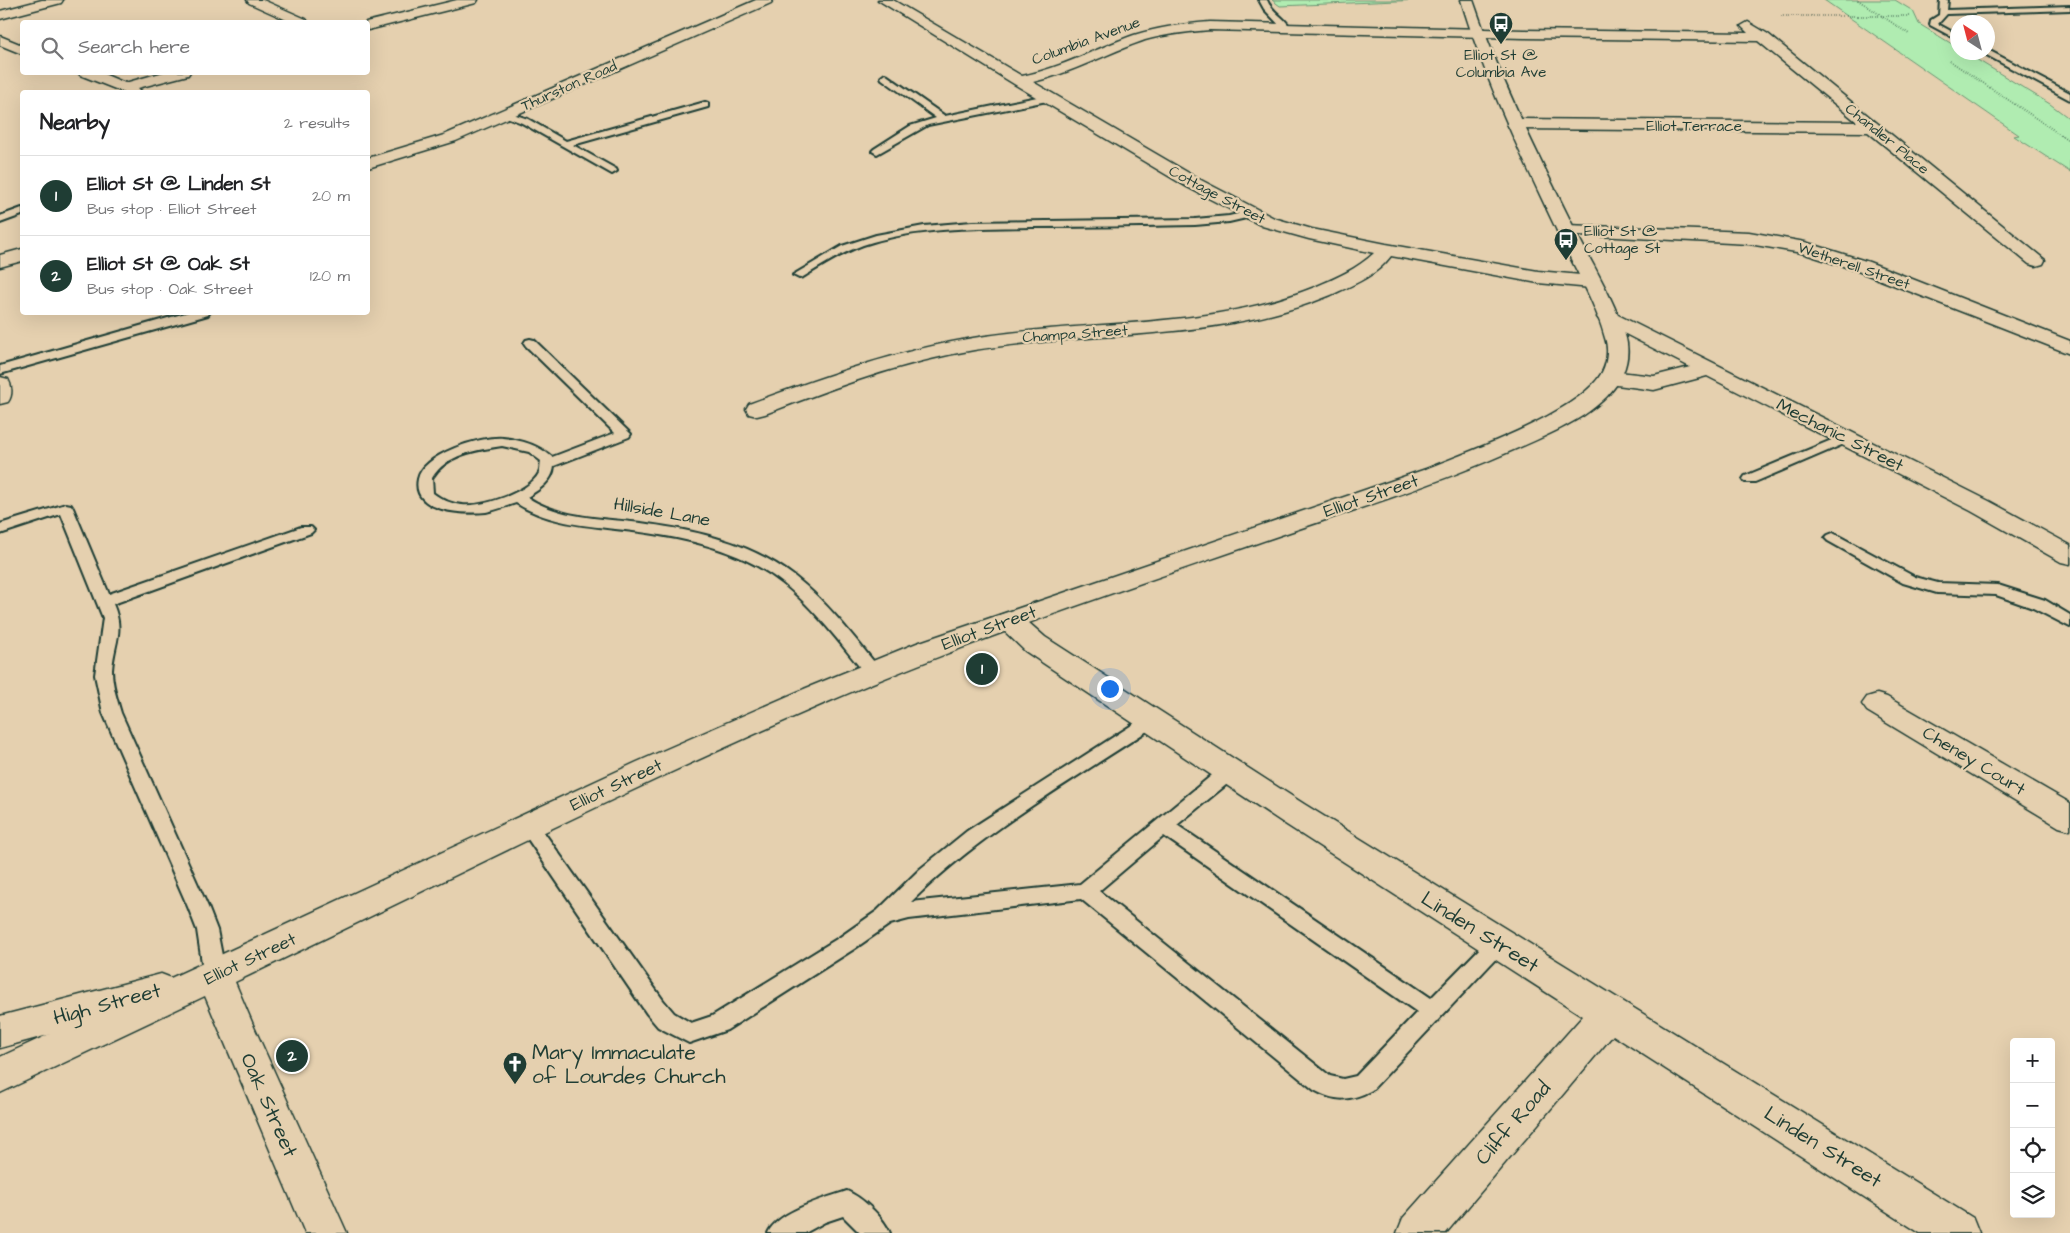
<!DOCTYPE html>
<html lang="en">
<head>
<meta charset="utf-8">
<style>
  :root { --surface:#fff; --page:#f2f2f2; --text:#202124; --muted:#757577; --line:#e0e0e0; --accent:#1f3d34 }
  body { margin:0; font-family:"Architects Daughter",sans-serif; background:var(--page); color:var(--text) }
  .controls { position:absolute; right:15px; bottom:15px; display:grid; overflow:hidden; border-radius:5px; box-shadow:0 5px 20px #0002 }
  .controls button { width:45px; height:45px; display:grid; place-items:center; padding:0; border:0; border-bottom:1px solid var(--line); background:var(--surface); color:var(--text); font:25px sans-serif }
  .compass { position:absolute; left:1950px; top:15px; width:45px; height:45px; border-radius:50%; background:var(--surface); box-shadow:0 5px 20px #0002; rotate:324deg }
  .you { position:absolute; left:1109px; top:688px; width:18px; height:18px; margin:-12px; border:4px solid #fff; border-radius:50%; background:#1a73e8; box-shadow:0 0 0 8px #1a73e833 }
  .badge { display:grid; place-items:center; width:32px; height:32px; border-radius:50%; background:var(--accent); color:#fff; font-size:16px; font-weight:700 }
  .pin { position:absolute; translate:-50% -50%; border:2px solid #fff; box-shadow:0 1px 5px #0006 }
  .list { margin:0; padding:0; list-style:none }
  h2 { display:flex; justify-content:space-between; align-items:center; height:65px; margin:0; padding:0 20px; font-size:21px }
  h2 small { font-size:16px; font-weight:400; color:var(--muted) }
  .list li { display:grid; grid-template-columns:32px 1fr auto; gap:15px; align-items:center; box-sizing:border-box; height:80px; padding:0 20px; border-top:1px solid var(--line) }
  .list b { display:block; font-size:19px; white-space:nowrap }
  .list p { margin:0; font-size:16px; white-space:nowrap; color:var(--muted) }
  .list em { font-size:16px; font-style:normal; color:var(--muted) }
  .icon { flex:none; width:28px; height:28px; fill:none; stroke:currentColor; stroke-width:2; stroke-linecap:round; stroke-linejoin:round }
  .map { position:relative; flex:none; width:2070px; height:1233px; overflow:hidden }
  .search { position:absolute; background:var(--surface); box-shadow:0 5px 20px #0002; left:20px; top:20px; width:350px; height:55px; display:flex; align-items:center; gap:12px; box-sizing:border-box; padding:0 18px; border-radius:5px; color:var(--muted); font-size:19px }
  .panel { position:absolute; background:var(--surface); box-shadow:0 5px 20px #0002; left:20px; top:90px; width:350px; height:225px; border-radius:5px }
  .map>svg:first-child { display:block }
  .green { fill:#b0ecb1; stroke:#689472 }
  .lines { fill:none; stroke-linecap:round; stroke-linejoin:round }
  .service-casing { stroke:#1f3d34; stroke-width:4 }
  .minor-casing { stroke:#1f3d34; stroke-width:3 }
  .tertiary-casing { stroke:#1f3d34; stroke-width:3 }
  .path { stroke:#1f3d34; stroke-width:2; stroke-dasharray:0.5 2; stroke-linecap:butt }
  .service { fill:#e5d0af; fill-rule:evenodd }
  .minor { fill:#e5d0af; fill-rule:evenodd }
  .tertiary { fill:#e5d0af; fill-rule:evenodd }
  .labels { text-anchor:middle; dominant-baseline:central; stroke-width:4.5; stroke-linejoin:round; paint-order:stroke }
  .far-street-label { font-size:15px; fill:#1f3d34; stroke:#e5d0af }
  .far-poi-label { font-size:15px; fill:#1f3d34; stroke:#e5d0af }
  .street-label { font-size:18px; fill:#1f3d34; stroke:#e5d0af }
  .near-street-label { font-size:21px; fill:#1f3d34; stroke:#e5d0af }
  .near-poi-label { font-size:21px; fill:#1f3d34; stroke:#e5d0af; text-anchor:start }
</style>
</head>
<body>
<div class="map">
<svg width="2070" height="1233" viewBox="0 0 2070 1233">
  <rect width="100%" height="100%" fill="#e5d0af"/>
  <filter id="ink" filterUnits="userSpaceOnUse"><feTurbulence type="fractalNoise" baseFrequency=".02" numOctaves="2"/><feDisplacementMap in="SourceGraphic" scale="10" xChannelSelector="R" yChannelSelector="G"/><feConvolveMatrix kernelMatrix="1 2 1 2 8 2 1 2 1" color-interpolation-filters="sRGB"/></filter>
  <g filter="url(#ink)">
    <g class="green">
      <polygon points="1272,0 1420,0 1280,6"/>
      <polygon points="1824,0 1895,0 1913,11 1919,24 1957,47 1958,52 1966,53 2050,104 2070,119 2070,172 2014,136 2019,135"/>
    </g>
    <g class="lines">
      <defs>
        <g id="service">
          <path d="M 1259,0 L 1267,0 C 1271,11 1284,17 1290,27 L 1289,29 L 1283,29 L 1264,9 Z"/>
          <polygon points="1940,0 1948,0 1947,10 2070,6 2070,10 1947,14 1938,24 1958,35 1958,40 1930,25 1931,20 1939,15"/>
          <polygon points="1988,50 2070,93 2070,100 1981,52 1988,52"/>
          <polygon points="885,74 945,116 1047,95 1051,98 1047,101 928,125 877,154 872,151 874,149 910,126 936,118 882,79 881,77"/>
          <polygon points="705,102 708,103 708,107 573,145 616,169 617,171 612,174 522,123 499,114 504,111 528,119 566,141"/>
          <polygon points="22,208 22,215 0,223 0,216"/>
          <path d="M 1251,211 L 1255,212 L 1256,214 L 1255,216 L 1229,222 L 1195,225 C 1141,226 1086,227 1032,227 C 976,228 917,227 863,245 C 841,253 823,265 803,277 L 799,278 L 793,275 L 842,246 L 876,235 L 924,226 L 972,222 L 1195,219 L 1229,216 Z"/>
          <polygon points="189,312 210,312 208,315 0,374 0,366"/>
          <path d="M 530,339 L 534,340 L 631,434 L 629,437 L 554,466 C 553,481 539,490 527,497 C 560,519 602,518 641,523 C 694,530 750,542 794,576 C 827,602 853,636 879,668 L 882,672 L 879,676 L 873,678 L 867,676 C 841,644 815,609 783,583 C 740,549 686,538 633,531 C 593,526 550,525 516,503 C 506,506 496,510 486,512 C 466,514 411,513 418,479 C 423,454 481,436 503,438 C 522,440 538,445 552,457 L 615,433 L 526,346 L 524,343 L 526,340 ZM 502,446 L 529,452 L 541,461 C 540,464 541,470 539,473 C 529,493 483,507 462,505 C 451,504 441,499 433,493 L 432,478 C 446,454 477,450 502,446 Z"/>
          <polygon points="1846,434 1853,438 1851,441 1755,482 1745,482 1743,479 1745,476"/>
          <path d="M 66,504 L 71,505 L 73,508 L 109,594 L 301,527 L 311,527 L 314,530 L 311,533 L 113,604 C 125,632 114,642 112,670 C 112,685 117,699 121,713 L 208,907 L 217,930 L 226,976 L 223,982 L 215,985 L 207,982 L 204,976 L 197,930 L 188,907 L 103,713 L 95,675 L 103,618 L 61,514 L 0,534 L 0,524 Z"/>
          <polygon points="1833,533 1915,577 1938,583 1998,585 2045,600 2070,615 2070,627 2033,608 1996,595 1937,593 1903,583 1828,541 1825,538 1828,535"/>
          <path d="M 1152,714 L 1158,716 L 1161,720 L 1158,724 C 1073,780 984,830 911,902 L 1080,884 L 1223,766 L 1230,764 L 1237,766 L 1239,771 L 1237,776 L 1177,825 L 1431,998 L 1491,937 L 1498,934 L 1505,937 L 1508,943 L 1505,949 L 1372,1090 C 1351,1101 1335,1102 1314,1090 L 1081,899 L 909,919 L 890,924 L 854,949 L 727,1030 L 689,1043 L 658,1027 L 647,1014 L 519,826 L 522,821 L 529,819 L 536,821 L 663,1000 L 674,1013 L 691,1023 L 712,1016 L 840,937 L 877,911 L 920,869 L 967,831 L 1146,716 ZM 1164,836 L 1417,1012 L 1356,1076 L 1343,1079 L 1330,1076 L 1099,891 Z"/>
          <path d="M 847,1191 C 863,1198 883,1217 890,1233 L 860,1233 L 843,1216 L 825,1222 L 805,1233 L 768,1233 C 777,1212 825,1198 847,1191 Z"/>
        </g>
        <g id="minor">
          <polygon points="42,0 63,0 61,3 0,19 0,11"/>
          <polygon points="247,0 263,0 306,19 308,22 291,22 249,3"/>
          <polygon points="457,0 478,0 476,3 368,30 366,22"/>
          <polygon points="756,0 773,0 771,3 456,141 368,168 368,158 444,135"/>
          <path d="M 878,0 L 893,0 L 1022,76 C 1062,68 1097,48 1134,35 C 1159,27 1184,24 1210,22 L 1524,30 L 1748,33 L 1741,26 L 1748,22 L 1768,34 L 2045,260 L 2043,264 L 2036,266 L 2029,264 L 1868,132 L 1515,129 L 1509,127 L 1507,124 L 1509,121 L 1515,119 L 1857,122 L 1758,41 L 1524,38 L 1210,30 C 1188,32 1166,34 1145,40 C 1107,53 1072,73 1033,82 L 1199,179 L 1274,218 L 1312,229 L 1386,244 L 1538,271 L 1591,276 L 1598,278 L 1601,282 L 1598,286 L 1591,288 L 1538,283 L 1391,256 C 1376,276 1353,285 1331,295 C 1214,343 1096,330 974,350 C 902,362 833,388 765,414 L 757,416 L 749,414 L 746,409 L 749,404 C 822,377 896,351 973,338 C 1088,319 1206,331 1315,287 C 1336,278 1357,269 1374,253 L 1309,239 L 1262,226 L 1187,187 L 1014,84 Z"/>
          <polygon points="0,36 22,45 22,54 0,45"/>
          <polygon points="78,72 99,72 125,83 164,72 190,72 188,75 138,88 142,92 123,92 80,75"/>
          <polygon points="1566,225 1749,232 1805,242 1869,262 2070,341 2070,354 1855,270 1802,253 1749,244 1560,234 1557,230 1560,226"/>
          <polygon points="22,249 22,261 0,267 0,255"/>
          <polygon points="1607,311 1614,313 1989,501 2070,545 2070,564 2061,562 1971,511 1707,376 1654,390 1602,383 1599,378 1602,373 1610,371 1654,376 1690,367 1600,321 1597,317 1600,313"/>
          <path d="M 0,377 L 8,379 C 12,386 13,395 8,402 L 0,404 Z"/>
          <polygon points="1010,612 1020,615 1045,637 1304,804 1973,1218 1979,1233 1920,1233 1613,1035 1446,1233 1397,1233 1403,1218 1583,1016 1282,822 1025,651 1000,627 996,621 1000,615"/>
          <polygon points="1877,694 1887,697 2070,803 2070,830 2059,827 1867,711 1862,704 1867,697"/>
          <polygon points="161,974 174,979 179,990 174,1001 0,1048 0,1016"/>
        </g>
        <path id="tertiary" d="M 1461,0 L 1473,0 C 1500,80 1538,155 1575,230 C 1592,264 1614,299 1625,335 C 1629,347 1628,361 1623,373 C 1616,390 1599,405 1584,415 C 1554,434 1520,447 1488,461 C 1416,491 1342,514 1269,539 C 1119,591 968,641 823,704 C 624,790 431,888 235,982 L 254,1027 L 347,1233 L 305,1233 L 205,996 L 0,1093 L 0,1057 L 637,762 L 804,689 L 917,643 L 1426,469 C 1470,451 1578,413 1601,374 C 1607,364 1609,349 1605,338 C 1595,301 1573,265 1557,231 C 1521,155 1485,80 1461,0 Z"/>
      </defs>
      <use href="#service" class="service-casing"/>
      <use href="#minor" class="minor-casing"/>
      <use href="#tertiary" class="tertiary-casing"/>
      <g class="path">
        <polyline points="1858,0 1909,34"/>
        <polyline points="1781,16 1910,16"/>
        <polyline points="1950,61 2070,141"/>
      </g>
      <use href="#service" class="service"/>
      <use href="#minor" class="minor"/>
      <use href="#tertiary" class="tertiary"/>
    </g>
  </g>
  <defs>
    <symbol id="bus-pin" viewBox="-11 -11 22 30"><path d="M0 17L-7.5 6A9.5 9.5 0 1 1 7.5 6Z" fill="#1f3d34" stroke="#e5d0af"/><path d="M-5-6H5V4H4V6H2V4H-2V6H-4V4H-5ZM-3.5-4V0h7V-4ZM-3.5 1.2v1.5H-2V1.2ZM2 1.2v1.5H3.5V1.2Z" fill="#fff"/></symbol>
    <symbol id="church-pin" viewBox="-11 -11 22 30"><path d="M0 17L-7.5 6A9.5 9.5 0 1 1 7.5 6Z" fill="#1f3d34" stroke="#e5d0af"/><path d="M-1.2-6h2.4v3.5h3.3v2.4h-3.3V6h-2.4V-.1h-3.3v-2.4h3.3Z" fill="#fff"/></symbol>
  </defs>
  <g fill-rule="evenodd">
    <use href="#bus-pin" x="1487" y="10" width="28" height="38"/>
    <use href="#bus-pin" x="1552" y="226" width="28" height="38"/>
    <use href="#church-pin" x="501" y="1050" width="28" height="38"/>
  </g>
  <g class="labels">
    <g class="far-street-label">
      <text transform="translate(1086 41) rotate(-20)">Columbia Avenue</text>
      <text transform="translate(569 86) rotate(-24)">Thurston Road</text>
      <text x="1694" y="126">Elliot Terrace</text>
      <text transform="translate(1887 139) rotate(39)">Chandler Place</text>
      <text transform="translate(1217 195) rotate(28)">Cottage Street</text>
      <text transform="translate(1854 266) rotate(19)">Wetherell Street</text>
      <text transform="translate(1075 334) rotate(-4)">Champa Street</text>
    </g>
    <g class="far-poi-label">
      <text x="1501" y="55">Elliot St @<tspan x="1501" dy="17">Columbia Ave</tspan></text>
      <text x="1584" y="231" text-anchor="start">Elliot St @<tspan x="1584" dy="17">Cottage St</tspan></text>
    </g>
    <g class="street-label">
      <text transform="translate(1840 435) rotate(27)">Mechanic Street</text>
      <text transform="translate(1371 496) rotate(-19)">Elliot Street</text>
      <text transform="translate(662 512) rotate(10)">Hillside Lane</text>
      <text transform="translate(989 628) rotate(-20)">Elliot Street</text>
      <text transform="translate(1974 761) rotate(31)">Cheney Court</text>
      <text transform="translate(616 785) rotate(-25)">Elliot Street</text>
      <text transform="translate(250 959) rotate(-25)">Elliot Street</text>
    </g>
    <g class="near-street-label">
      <text transform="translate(1480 932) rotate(32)">Linden Street</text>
      <text transform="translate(107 1004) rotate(-15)">High Street</text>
      <text transform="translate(269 1105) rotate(66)">Oak Street</text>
      <text transform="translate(1513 1123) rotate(-49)">Cliff Road</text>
      <text transform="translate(1823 1147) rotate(32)">Linden Street</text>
    </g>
    <g class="near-poi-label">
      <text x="532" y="1052">Mary Immaculate<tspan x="532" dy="24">of Lourdes Church</tspan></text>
    </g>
  </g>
</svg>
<div class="controls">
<button>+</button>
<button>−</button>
<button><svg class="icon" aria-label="locate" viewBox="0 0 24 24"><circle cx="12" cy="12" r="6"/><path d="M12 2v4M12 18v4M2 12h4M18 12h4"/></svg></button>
<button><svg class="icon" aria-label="layers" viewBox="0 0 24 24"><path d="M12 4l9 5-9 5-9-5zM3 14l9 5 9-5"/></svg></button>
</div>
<svg class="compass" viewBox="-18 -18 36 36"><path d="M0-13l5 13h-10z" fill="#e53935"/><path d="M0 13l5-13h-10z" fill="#757577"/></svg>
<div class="you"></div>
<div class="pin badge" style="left:982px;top:669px">1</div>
<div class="pin badge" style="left:292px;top:1056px">2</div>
<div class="search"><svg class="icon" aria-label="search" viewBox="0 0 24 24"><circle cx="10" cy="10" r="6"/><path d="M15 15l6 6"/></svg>Search here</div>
<section class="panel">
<h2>Nearby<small>2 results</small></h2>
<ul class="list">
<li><span class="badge">1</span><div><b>Elliot St @ Linden St</b><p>Bus stop · Elliot Street</p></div><em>20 m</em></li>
<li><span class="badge">2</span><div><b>Elliot St @ Oak St</b><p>Bus stop · Oak Street</p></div><em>120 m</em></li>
</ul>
</section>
</div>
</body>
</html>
